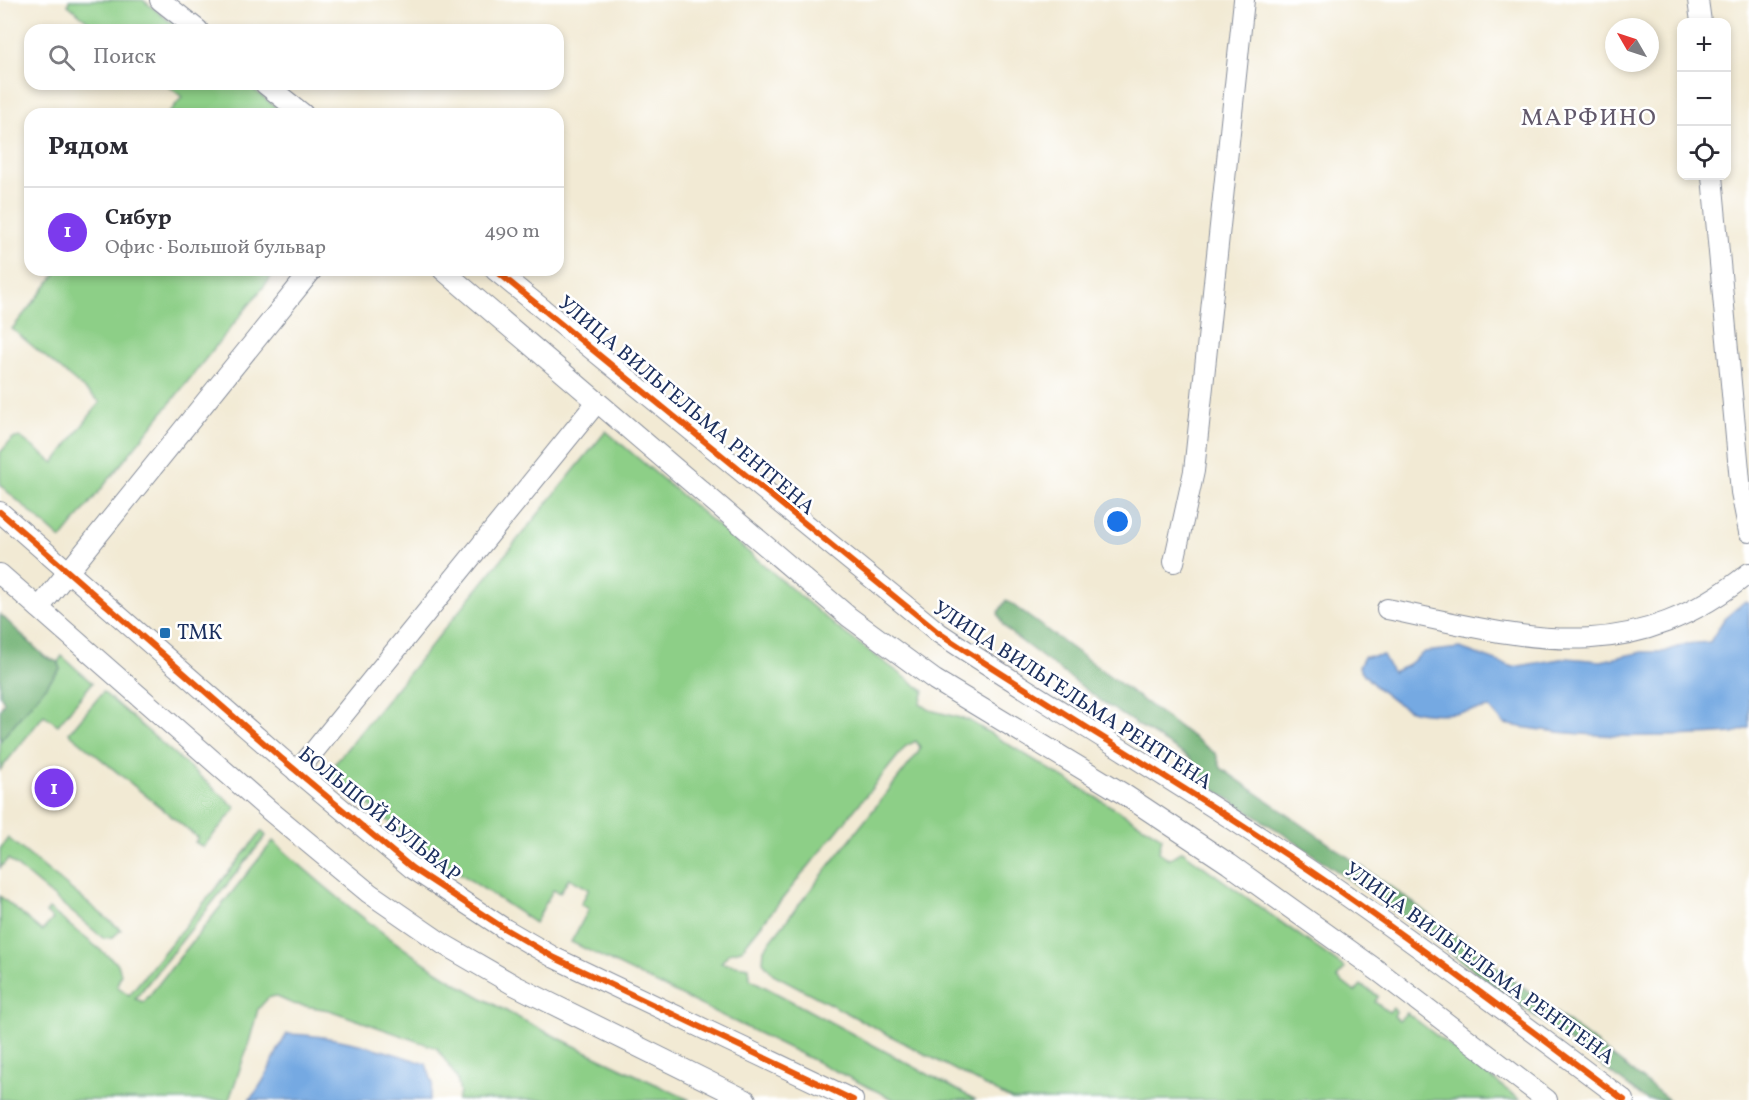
<!DOCTYPE html>
<html lang="ru">
<head>
<meta charset="utf-8">
<style>
  :root { --surface:#fff; --page:#f7f7f7; --text:#2b2b33; --muted:#7c7c81; --line:#e1e1e2; --accent:#7c3aed }
  body { margin:0; font-family:Vollkorn,serif; background:var(--page); color:var(--text) }
  .controls { position:absolute; right:18px; top:18px; display:grid; overflow:hidden; border-radius:12px; box-shadow:0 3px 9px #0003 }
  .controls button { width:54px; height:54px; display:grid; place-items:center; padding:0; border:0; border-bottom:2px solid var(--line); background:var(--surface); color:var(--text); font:30px sans-serif }
  .compass { position:absolute; left:1605px; top:18px; width:54px; height:54px; border-radius:50%; background:var(--surface); box-shadow:0 3px 9px #0003; rotate:309deg }
  .you { position:absolute; left:1118px; top:522px; width:21px; height:21px; margin:-15px; border:4px solid #fff; border-radius:50%; background:#1a73e8; box-shadow:0 0 0 9px #1a73e833 }
  .badge { display:grid; place-items:center; width:39px; height:39px; border-radius:50%; background:var(--accent); color:#fff; font-size:20px; font-weight:700 }
  .pin { position:absolute; translate:-50% -50%; border:3px solid #fff; box-shadow:0 2px 6px #0006 }
  .list { margin:0; padding:0; list-style:none }
  h2 { display:flex; justify-content:space-between; align-items:center; height:78px; margin:0; padding:0 24px; font-size:26px }
  h2 small { font-size:20px; font-weight:400; color:var(--muted) }
  .list li { display:grid; grid-template-columns:39px 1fr auto; gap:18px; align-items:center; box-sizing:border-box; height:90px; padding:0 24px; border-top:2px solid var(--line) }
  .list b { display:block; font-size:22px; white-space:nowrap }
  .list p { margin:0; font-size:20px; white-space:nowrap; color:var(--muted) }
  .list em { font-size:20px; font-style:normal; color:var(--muted) }
  .icon { flex:none; width:33px; height:33px; fill:none; stroke:currentColor; stroke-width:2; stroke-linecap:round; stroke-linejoin:round }
  .map { position:relative; flex:none; width:1749px; height:1100px; overflow:hidden }
  .search { position:absolute; background:var(--surface); box-shadow:0 3px 9px #0003; left:24px; top:24px; width:540px; height:66px; display:flex; align-items:center; gap:15px; box-sizing:border-box; padding:0 21px; border-radius:18px; color:var(--muted); font-size:22px }
  .panel { position:absolute; background:var(--surface); box-shadow:0 3px 9px #0003; left:24px; top:108px; width:540px; height:168px; border-radius:18px }
  .map>svg:first-child { display:block }
  .green { fill:#8dcf87; stroke:#547f72; stroke-width:1.5 }
  .forest { fill:#72b274; stroke:#467069; stroke-width:1.5 }
  .water { fill:#74a9e2; stroke:#486ca0; stroke-width:1.5 }
  .lines { fill:none; stroke-linecap:round; stroke-linejoin:round }
  .minor-casing { stroke:#868c99; stroke-width:22 }
  .minor { stroke:#fff; stroke-width:20 }
  .cycleway-casing { stroke:#fff; stroke-width:10 }
  .cycleway { stroke:#e8590c; stroke-width:6 }
  .poi-dot { fill:#1f6fb2; stroke:#fff; stroke-width:2 }
  .labels { text-anchor:middle; dominant-baseline:central; stroke-width:5; stroke-linejoin:round; paint-order:stroke }
  .street-label { font-size:21px; fill:#1b2f5e; stroke:#fff }
  .poi-label { font-size:21px; fill:#1b2f5e; stroke:#fff; text-anchor:start }
  .quarter-label { font-size:24px; letter-spacing:1.5px; fill:#62596b; stroke:#fff }
</style>
</head>
<body>
<div class="map">
<svg width="1749" height="1100" viewBox="0 0 1749 1100">
  <rect width="100%" height="100%" fill="#fff"/>
  <filter id="ink" filterUnits="userSpaceOnUse"><feTurbulence type="fractalNoise" baseFrequency=".0167" numOctaves="2"/><feDisplacementMap in="SourceGraphic" scale="12" xChannelSelector="R" yChannelSelector="G"/><feConvolveMatrix kernelMatrix="1 2 1 2 8 2 1 2 1" color-interpolation-filters="sRGB"/></filter>
  <filter id="wash" filterUnits="userSpaceOnUse"><feTurbulence type="fractalNoise" baseFrequency=".008" numOctaves="4" result="noise"/><feDisplacementMap in="SourceGraphic" scale="24" xChannelSelector="R" yChannelSelector="G"/><feGaussianBlur stdDeviation="1.35" result="paint"/><feColorMatrix in="noise" values="0 0 0 0 0 0 0 0 0 0 0 0 0 0 0 0 0 1.4 0 .05"/><feComposite in="paint" operator="in"/></filter>
  <g filter="url(#wash)">
    <rect width="100%" height="100%" fill="#f2ead4"/>
    <g class="green">
      <polygon points="69,0 143,0 180,30 99,30 68,5"/>
      <polygon points="166,84 247,84 284,114 168,114 182,97"/>
      <polygon points="59,270 277,270 61,539 0,485 0,453 12,439 20,437 54,463 100,402 12,329"/>
      <polygon points="606,431 839,629 924,691 920,703 930,710 968,720 1162,837 1159,852 1169,859 1182,851 1345,968 1337,978 1355,992 1361,985 1378,996 1375,1002 1389,1012 1393,1008 1396,1012 1394,1016 1399,1020 1407,1013 1520,1100 1012,1100 773,974 763,962 764,949 918,753 920,747 916,741 906,746 741,950 729,953 721,963 749,967 750,979 976,1100 895,1100 571,942 589,909 581,904 589,889 569,878 560,893 553,890 535,923 423,849 328,772"/>
      <polygon points="62,656 92,683 58,725 44,715 0,770 0,741 60,669 58,662"/>
      <polygon points="103,692 234,806 235,809 203,847 195,842 198,838 69,733"/>
      <path d="M 262,831 L 266,836 L 135,999 L 144,1002 L 273,841 C 329,892 388,941 453,981 C 528,1026 610,1063 690,1100 L 457,1100 L 460,1093 L 457,1078 L 437,1048 L 329,1010 L 293,1004 L 275,996 L 268,998 L 258,1009 L 248,1046 L 229,1100 L 0,1100 L 0,896 L 42,931 L 53,919 L 46,913 L 49,909 L 118,964 L 121,974 L 117,986 L 129,995 Z"/>
      <polygon points="8,838 121,930 113,937 103,938 8,859 0,868 0,849"/>
    </g>
    <g class="forest">
      <polygon points="1006,600 1216,754 1221,768 1415,904 1669,1100 1647,1100 1401,916 1285,835 1204,783 1191,759 1105,704 1013,635 1003,625 998,613"/>
      <polygon points="0,614 45,657 58,662 60,669 0,741 0,710 4,702 0,695"/>
    </g>
    <g class="water">
      <path d="M 1744,602 L 1749,603 L 1749,728 L 1733,733 C 1655,738 1582,739 1504,724 L 1490,708 C 1467,712 1437,717 1414,711 C 1397,707 1368,682 1359,667 L 1364,657 L 1383,655 L 1392,672 L 1407,666 L 1424,652 L 1460,648 L 1513,667 L 1566,658 L 1601,661 L 1642,652 L 1664,652 L 1686,644 L 1710,642 L 1724,619 Z"/>
      <path d="M 287,1034 C 335,1035 381,1049 426,1064 L 433,1084 L 429,1100 L 249,1100 C 268,1080 272,1057 287,1034 Z"/>
    </g>
  </g>
  <g filter="url(#ink)">
    <g class="lines">
      <defs>
        <g id="minor">
          <polyline points="160,0 198,30"/>
          <polyline points="1698,0 1701,22"/>
          <polyline points="265,84 303,114"/>
          <polyline points="1712,176 1741,492 1749,532"/>
          <polyline points="443,270 849,617 935,680 1122,793 1229,864 1381,973 1547,1100"/>
          <path d="M 495,270 L 939,633 C 1075,723 1217,805 1350,898 C 1443,963 1533,1032 1624,1100"/>
          <polyline points="0,512 281,758 412,868 505,929 555,958 853,1100"/>
          <polyline points="1174,562 1194,471 1244,0"/>
          <polyline points="0,574 269,810 369,893 443,944 514,985 746,1100"/>
          <polyline points="39,608 312,270"/>
          <path d="M 1387,609 C 1526,638 1627,671 1749,573"/>
          <polyline points="297,772 597,402"/>
        </g>
      </defs>
      <use href="#minor" class="minor-casing"/>
      <use href="#minor" class="minor"/>
      <defs>
        <g id="cycleway">
          <path d="M 495,270 L 939,633 C 1075,723 1217,805 1350,898 C 1443,963 1533,1032 1624,1100"/>
          <polyline points="0,512 281,758 412,868 505,929 555,958 853,1100"/>
        </g>
      </defs>
      <use href="#cycleway" class="cycleway-casing"/>
      <use href="#cycleway" class="cycleway"/>
    </g>
  </g>
  <rect class="poi-dot" x="159" y="627" width="12" height="12" rx="3"/>
  <g class="labels">
    <g class="street-label">
      <text transform="translate(686 406) rotate(40)">УЛИЦА ВИЛЬГЕЛЬМА РЕНТГЕНА</text>
      <text transform="translate(1072 696) rotate(33)">УЛИЦА ВИЛЬГЕЛЬМА РЕНТГЕНА</text>
      <text transform="translate(379 815) rotate(39)">БОЛЬШОЙ БУЛЬВАР</text>
      <text transform="translate(1479 964) rotate(36)">УЛИЦА ВИЛЬГЕЛЬМА РЕНТГЕНА</text>
    </g>
    <g class="poi-label">
      <text x="177" y="633">ТМК</text>
    </g>
    <g class="quarter-label">
      <text x="1589" y="119">МАРФИНО</text>
    </g>
  </g>
</svg>
<div class="controls">
<button>+</button>
<button>−</button>
<button><svg class="icon" aria-label="locate" viewBox="0 0 24 24"><circle cx="12" cy="12" r="6"/><path d="M12 2v4M12 18v4M2 12h4M18 12h4"/></svg></button>
</div>
<svg class="compass" viewBox="-18 -18 36 36"><path d="M0-13l5 13h-10z" fill="#e53935"/><path d="M0 13l5-13h-10z" fill="#7c7c81"/></svg>
<div class="you"></div>
<div class="pin badge" style="left:54px;top:788px">1</div>
<div class="search"><svg class="icon" aria-label="search" viewBox="0 0 24 24"><circle cx="10" cy="10" r="6"/><path d="M15 15l6 6"/></svg>Поиск</div>
<section class="panel">
<h2>Рядом<small></small></h2>
<ul class="list">
<li><span class="badge">1</span><div><b>Сибур</b><p>Офис · Большой бульвар</p></div><em>490 m</em></li>
</ul>
</section>
</div>
</body>
</html>
